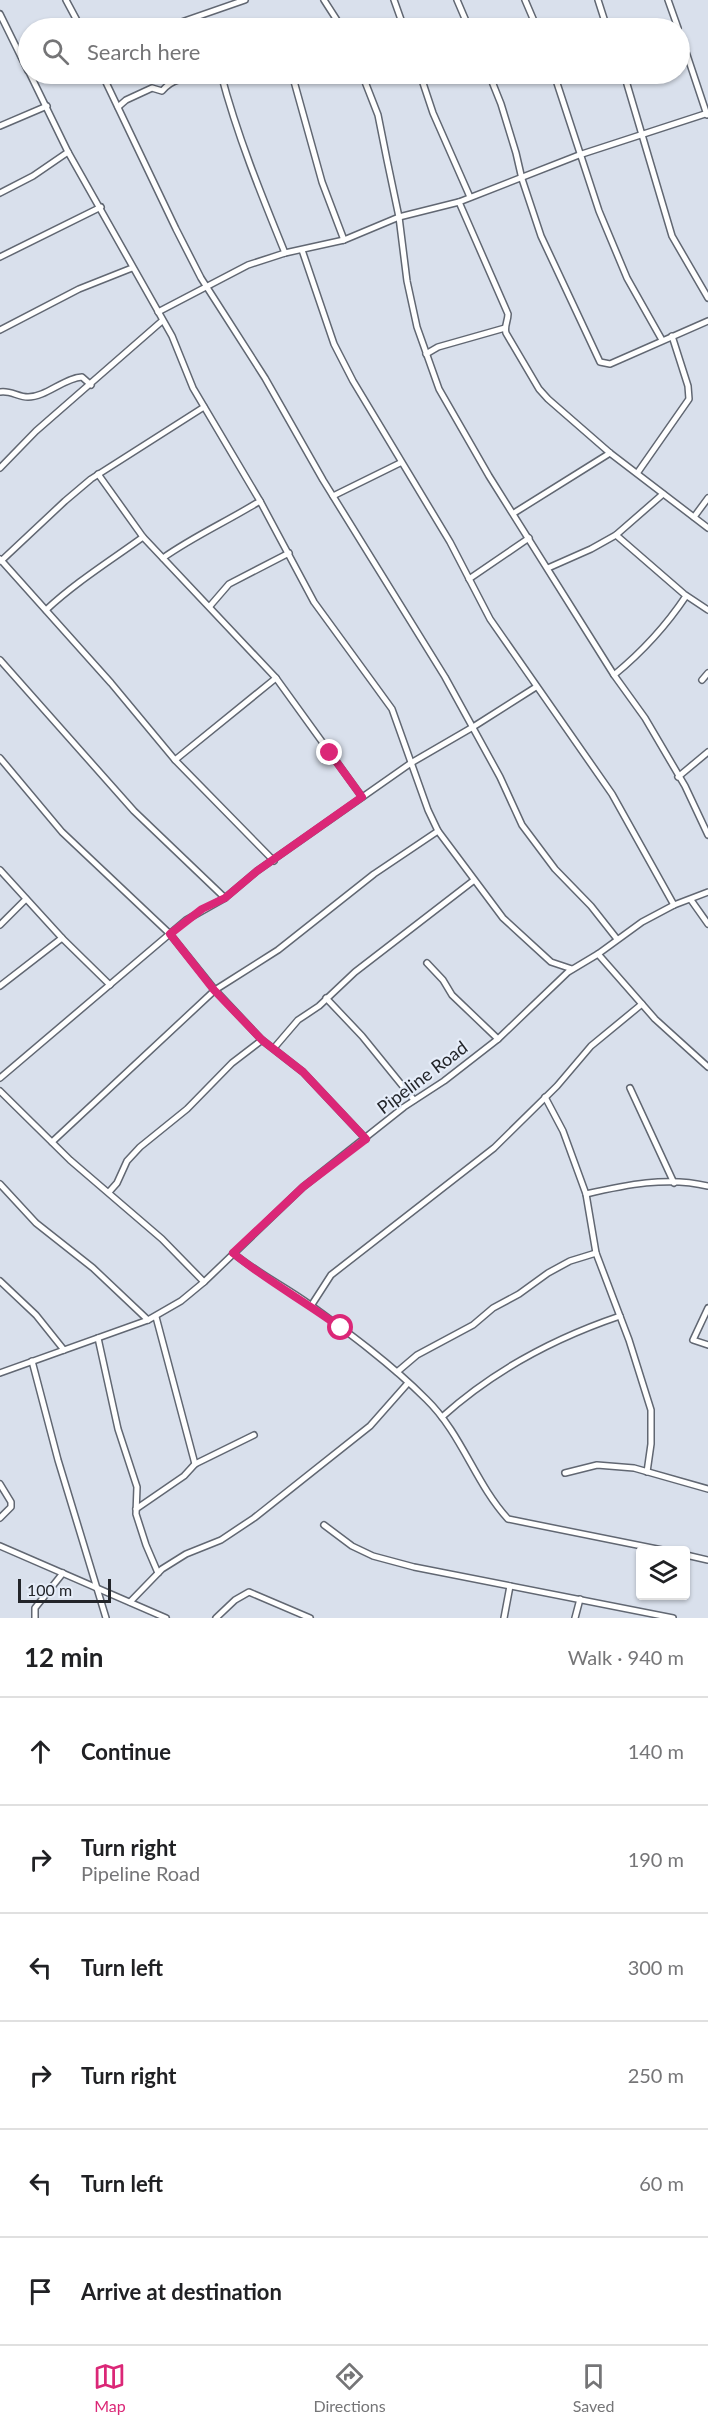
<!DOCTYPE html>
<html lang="en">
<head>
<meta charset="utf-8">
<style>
  :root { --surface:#fff; --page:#f6f6f6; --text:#202124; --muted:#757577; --line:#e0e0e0; --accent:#db2777 }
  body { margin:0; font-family:Lato,sans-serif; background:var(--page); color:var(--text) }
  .controls { position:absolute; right:18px; bottom:18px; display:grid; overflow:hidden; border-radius:6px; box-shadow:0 2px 4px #0004 }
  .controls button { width:54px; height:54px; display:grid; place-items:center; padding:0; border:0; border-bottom:2px solid var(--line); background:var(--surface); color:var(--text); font:30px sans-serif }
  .scale { position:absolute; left:18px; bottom:15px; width:93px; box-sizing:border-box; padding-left:6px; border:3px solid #23252a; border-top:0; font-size:16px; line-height:21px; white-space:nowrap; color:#23252a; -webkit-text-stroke:4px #e6edf9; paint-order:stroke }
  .stop { position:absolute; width:18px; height:18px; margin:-14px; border:4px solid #db2777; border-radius:50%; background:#fff }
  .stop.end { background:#db2777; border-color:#fff; box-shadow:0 2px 6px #0008 }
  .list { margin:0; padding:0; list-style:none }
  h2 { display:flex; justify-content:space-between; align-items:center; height:78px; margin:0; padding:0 24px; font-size:26px }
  h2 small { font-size:20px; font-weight:400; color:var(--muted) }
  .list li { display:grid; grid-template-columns:39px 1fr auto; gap:18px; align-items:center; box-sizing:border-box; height:108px; padding:0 24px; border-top:2px solid var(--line) }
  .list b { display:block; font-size:22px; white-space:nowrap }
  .list p { margin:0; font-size:20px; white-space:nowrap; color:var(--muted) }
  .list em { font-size:20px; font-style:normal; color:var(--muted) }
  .icon { flex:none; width:33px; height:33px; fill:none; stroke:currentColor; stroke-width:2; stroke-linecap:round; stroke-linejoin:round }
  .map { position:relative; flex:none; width:708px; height:1618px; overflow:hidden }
  .search { position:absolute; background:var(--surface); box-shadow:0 2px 4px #0004; left:18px; right:18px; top:18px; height:66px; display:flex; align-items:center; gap:15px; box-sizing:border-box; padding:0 21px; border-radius:33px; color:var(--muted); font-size:22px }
  .sheet { height:726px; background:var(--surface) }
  nav { display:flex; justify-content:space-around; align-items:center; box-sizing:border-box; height:84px; border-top:2px solid var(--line); background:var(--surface); font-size:16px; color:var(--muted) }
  nav a { display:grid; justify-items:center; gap:3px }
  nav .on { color:var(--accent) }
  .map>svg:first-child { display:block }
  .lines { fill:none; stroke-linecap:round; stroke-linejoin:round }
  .street-casing { stroke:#616772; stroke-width:8 }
  .street { stroke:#fff; stroke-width:5 }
  .route { stroke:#db2777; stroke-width:8 }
  .labels { text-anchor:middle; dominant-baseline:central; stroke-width:4.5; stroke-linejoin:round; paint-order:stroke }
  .street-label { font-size:18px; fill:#23252a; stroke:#e6edf9 }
</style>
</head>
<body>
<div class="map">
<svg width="708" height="1618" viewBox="0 0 708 1618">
  <rect width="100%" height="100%" fill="#d9e0ec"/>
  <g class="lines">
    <defs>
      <g id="street">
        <polyline points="66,0 81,28"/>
        <polyline points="324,0 342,28"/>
        <polyline points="394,0 404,28"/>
        <polyline points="457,0 469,28"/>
        <polyline points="525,0 537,28"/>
        <polyline points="598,0 607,28"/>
        <polyline points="668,0 678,28"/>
        <polyline points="0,14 28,71"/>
        <polyline points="148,28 170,26 245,0"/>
        <polyline points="680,34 707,115"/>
        <polyline points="30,74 68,152 172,336 193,388 260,501 314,602 392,709 428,810 438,831 503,918 551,962 572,969"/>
        <polyline points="102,74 176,229 201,278 265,378 323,480 445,677 500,777 522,825 555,869 591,906 617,939"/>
        <path d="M 221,74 C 237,135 261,194 285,253"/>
        <polyline points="292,74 322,182 344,240"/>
        <polyline points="362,74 378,115 387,160 399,217 407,281 417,327 439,389 489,476 614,675 645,718 685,786 708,835"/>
        <polyline points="420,74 433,113 470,197"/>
        <polyline points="489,74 501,104 516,153 522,179 541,236 600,362 610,364 708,321"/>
        <polyline points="554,74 599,211 627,278 662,340"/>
        <polyline points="624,74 672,236 708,298"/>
        <path d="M 118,107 L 126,100 L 152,88 L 162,91 C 172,79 184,77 199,80 L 212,74"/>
        <polyline points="0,126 47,106"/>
        <polyline points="0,193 33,176 68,152"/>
        <path d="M 459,202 L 508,314 C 508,321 504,326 506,333 L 539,389 L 548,399 L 610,453 L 708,528"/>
        <polyline points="302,250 334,344 353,381 450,542 490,619 612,794 674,905"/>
        <polyline points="0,257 101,207"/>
        <polyline points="158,312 248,265 285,253 344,240 399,217 459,202 579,155 708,113"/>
        <polyline points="0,330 79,289 132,268"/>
        <polyline points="426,354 438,347 505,328"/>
        <path d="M 0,392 C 10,390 18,397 28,397 C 46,397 64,378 82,377 L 91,385"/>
        <polyline points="0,468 36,431 162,321"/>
        <polyline points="638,472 689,399 688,386 672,336"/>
        <polyline points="98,474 143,537 276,678 362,797"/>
        <polyline points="333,496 400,463"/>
        <polyline points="514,513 610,453"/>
        <polyline points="694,517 708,498"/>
        <polyline points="616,535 684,594 708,610"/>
        <path d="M 163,558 C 194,536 228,521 260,501"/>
        <polyline points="0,559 111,683 175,760 274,861"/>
        <polyline points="1,561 65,501 91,479 204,407"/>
        <polyline points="548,568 591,549 616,535 663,494"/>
        <polyline points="469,579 529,538"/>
        <polyline points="210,606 229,584 289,553"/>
        <path d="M 46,610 C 76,582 110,561 143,537"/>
        <polyline points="0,660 134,811 225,898"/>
        <path d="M 614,675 C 642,652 666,626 686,596"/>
        <polyline points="702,680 708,673"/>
        <polyline points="0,758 62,832 170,934 215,990 262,1040 303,1072 366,1139"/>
        <polyline points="175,760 276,678"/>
        <polyline points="678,777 708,752"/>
        <polyline points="0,870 62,938 110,985"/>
        <polyline points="691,900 708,924"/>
        <polyline points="0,925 26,899"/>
        <polyline points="598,954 655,1019 708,1067"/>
        <polyline points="427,963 443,980 452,995 498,1039"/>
        <polyline points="0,986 62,938"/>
        <polyline points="326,998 362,1036 414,1100"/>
        <polyline points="274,1048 298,1020 319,1006 355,972 473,881"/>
        <polyline points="0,1078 186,920 225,898 257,871 411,763 473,727 536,687"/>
        <polyline points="630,1088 674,1183"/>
        <polyline points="0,1091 70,1160 162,1239 204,1282"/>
        <polyline points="545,1097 563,1131 586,1194 596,1253 629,1340 651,1410 651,1444 647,1472"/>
        <polyline points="52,1142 215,990 278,950 374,874 438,831"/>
        <polyline points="0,1184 36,1223 93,1268 148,1320"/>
        <polyline points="109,1192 117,1183 127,1161 140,1147 187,1109 232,1063 262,1040"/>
        <path d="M 586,1194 C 625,1185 667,1176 708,1186"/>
        <path d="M 233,1253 C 257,1273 284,1286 309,1304 C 349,1333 391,1364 426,1399 C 462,1434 475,1483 508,1519 L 662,1550"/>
        <polyline points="0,1281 36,1315 64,1350"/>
        <polyline points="311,1306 331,1275 494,1148 557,1086 591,1046 642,1004"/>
        <polyline points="708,1308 693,1340 708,1345"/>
        <polyline points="156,1317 195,1464"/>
        <polyline points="98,1338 118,1429 137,1487 136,1514 146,1545 158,1573"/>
        <polyline points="32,1361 58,1460 106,1618"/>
        <polyline points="397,1372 417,1355 473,1325 493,1308 519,1294 548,1273 570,1261 596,1253"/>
        <polyline points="0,1373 148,1320 181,1301 204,1282 303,1187 404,1107 444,1081 498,1039 568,972 598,954 642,922 674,905 708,892"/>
        <path d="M 442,1417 C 493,1371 555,1338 620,1316"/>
        <polyline points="565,1473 597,1465 634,1468 708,1489"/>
        <polyline points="0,1484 11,1502 11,1507 0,1518"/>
        <polyline points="136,1509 184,1476 195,1464 254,1435"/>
        <polyline points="324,1525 352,1546 373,1556 414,1567 673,1618"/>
        <polyline points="0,1546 166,1618"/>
        <polyline points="686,1555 708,1560"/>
        <polyline points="130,1602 162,1569 186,1554 221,1540 254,1518 370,1426 408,1383"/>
        <polyline points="35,1618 35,1608 63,1573"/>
        <polyline points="216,1618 235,1600 249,1592 310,1618"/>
        <polyline points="504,1618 510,1586"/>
        <polyline points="575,1618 580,1599"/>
      </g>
    </defs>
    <use href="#street" class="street-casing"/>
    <use href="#street" class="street"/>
  </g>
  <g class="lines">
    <path class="route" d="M 330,753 L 362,797 L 257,871 L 225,898 L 202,909 L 170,934 L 214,990 L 262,1040 L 303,1072 L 366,1139 L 303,1187 L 233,1253 C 267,1281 306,1302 341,1328"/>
  </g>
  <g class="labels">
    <g class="street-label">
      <text transform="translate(422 1077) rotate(-37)">Pipeline Road</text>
    </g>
  </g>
</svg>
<div class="controls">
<button><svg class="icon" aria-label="layers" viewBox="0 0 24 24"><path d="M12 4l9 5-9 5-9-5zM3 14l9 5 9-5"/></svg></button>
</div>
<div class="scale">100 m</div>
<div class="stop" style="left:341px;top:1328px"></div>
<div class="stop end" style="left:330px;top:753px"></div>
<div class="search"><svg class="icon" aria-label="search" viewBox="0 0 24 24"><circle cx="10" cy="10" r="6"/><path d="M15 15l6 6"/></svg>Search here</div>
</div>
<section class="sheet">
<h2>12 min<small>Walk · 940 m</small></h2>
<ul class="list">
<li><svg class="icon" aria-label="ahead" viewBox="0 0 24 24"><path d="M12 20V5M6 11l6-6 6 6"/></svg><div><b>Continue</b></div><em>140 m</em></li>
<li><svg class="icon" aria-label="right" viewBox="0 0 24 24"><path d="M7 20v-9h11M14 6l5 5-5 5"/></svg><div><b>Turn right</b><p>Pipeline Road</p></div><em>190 m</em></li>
<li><svg class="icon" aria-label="left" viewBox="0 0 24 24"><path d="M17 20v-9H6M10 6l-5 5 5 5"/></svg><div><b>Turn left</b></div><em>300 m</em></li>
<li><svg class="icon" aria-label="right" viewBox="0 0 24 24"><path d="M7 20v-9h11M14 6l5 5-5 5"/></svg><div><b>Turn right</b></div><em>250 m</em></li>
<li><svg class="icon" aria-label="left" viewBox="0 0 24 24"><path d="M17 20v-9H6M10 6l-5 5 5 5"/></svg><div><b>Turn left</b></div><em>60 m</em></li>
<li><svg class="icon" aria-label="arrive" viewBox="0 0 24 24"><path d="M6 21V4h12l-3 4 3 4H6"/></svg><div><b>Arrive at destination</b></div></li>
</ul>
</section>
<nav>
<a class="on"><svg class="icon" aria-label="map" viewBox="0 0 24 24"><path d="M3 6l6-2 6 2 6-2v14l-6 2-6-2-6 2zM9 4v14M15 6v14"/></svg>Map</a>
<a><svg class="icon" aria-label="directions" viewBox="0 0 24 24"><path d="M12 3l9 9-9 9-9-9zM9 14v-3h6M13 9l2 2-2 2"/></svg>Directions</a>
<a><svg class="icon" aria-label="saved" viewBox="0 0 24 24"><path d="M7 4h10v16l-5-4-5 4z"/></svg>Saved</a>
</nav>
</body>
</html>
